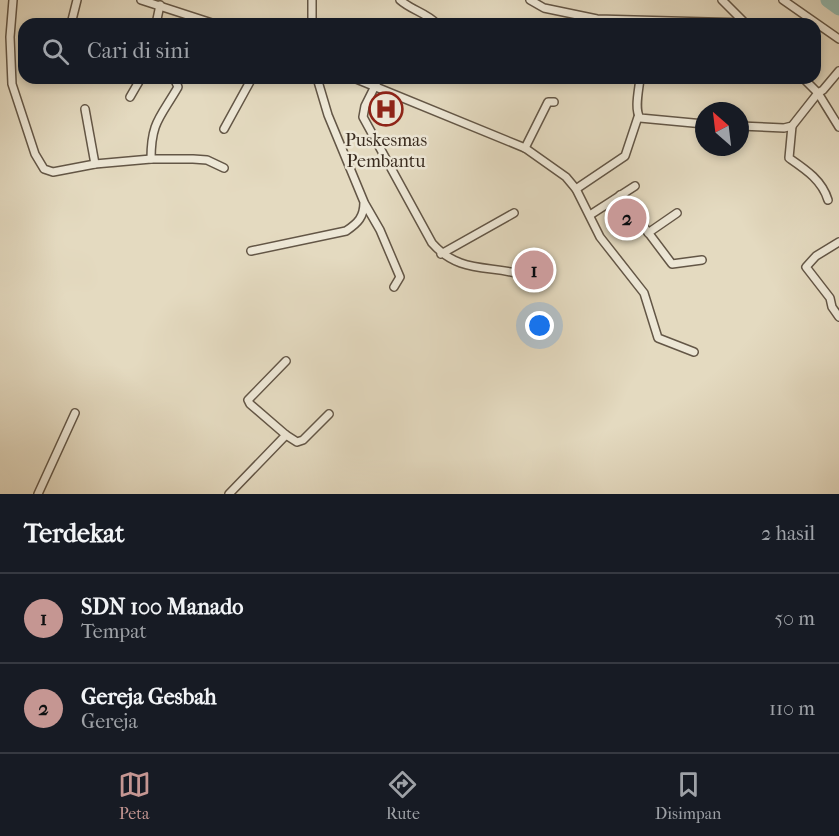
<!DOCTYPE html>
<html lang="id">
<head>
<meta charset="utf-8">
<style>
  :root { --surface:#171b24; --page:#242831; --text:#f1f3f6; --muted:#9ea1a6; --line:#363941; --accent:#c59692 }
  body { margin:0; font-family:"IM FELL French Canon",serif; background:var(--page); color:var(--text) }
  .compass { position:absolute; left:695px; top:102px; width:54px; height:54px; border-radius:50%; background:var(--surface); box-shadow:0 3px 9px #0003; rotate:332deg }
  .you { position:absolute; left:540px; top:326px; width:21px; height:21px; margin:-15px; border:4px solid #fff; border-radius:50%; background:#1a73e8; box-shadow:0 0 0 9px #1a73e833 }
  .badge { display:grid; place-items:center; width:39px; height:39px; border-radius:50%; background:var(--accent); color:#111; font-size:20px; font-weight:700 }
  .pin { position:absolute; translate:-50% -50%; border:3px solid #fff; box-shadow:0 2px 6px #0006 }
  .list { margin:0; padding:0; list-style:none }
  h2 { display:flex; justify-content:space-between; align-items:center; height:78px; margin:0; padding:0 24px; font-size:26px }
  h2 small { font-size:20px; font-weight:400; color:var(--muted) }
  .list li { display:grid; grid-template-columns:39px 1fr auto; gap:18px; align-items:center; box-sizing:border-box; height:90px; padding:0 24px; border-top:2px solid var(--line) }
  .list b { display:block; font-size:22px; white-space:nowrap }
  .list p { margin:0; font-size:20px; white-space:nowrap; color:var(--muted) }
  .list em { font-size:20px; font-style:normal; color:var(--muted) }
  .icon { flex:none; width:33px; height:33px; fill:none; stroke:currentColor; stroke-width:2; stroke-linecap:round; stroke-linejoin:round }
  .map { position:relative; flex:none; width:839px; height:494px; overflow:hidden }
  .search { position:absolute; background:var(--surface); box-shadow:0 3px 9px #0003; left:18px; right:18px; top:18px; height:66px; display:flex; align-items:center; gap:15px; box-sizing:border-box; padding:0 21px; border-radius:18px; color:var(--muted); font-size:22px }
  .sheet { height:258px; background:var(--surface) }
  nav { display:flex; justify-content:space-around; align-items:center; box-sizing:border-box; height:84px; border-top:2px solid var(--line); background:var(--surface); font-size:16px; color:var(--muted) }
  nav a { display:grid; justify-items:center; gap:3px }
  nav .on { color:var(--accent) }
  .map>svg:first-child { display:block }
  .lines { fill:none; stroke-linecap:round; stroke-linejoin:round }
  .river { stroke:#95bbb0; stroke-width:15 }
  .street-casing { stroke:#635646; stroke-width:10 }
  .street { stroke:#ede7d6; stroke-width:7 }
  .labels { text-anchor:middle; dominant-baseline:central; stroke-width:5; stroke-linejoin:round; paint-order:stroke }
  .poi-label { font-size:18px; fill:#382a1e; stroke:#ede7d6 }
</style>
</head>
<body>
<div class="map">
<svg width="839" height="494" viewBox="0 0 839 494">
  <rect width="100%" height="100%" fill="#e4dac0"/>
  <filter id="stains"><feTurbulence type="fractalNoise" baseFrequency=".00333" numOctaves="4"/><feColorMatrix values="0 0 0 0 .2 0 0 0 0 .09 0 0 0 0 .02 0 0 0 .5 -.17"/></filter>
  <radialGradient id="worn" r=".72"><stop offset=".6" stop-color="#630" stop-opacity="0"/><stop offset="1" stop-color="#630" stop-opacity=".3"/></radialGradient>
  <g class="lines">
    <polyline class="river" points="828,0 839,8"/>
    <defs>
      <g id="street">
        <polyline points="13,0 10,37 12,84 35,154 44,169 53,172 95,164 151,159 193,159 207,160 224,168"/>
        <polyline points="141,0 215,24"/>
        <path d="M 400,0 C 411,10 427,13 437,24"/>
        <polyline points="530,0 544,8 597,19 745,23"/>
        <polyline points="722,0 746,24"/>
        <polyline points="783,0 839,39"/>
        <polyline points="71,24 77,0"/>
        <polyline points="156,24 160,5"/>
        <polyline points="312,24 312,0"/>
        <polyline points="354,78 525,148 566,177 576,189 600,237 644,293 658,338 694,352"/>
        <path d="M 379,78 L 365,106 L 363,117 L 432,243 C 460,275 491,264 527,276"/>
        <path d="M 640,78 C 639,90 634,109 640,118 L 704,124"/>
        <polyline points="803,78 818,93 839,127"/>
        <polyline points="130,97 141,78"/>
        <polyline points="85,109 95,164"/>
        <polyline points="740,126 784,128 792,126 818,93 823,90 839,71"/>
        <path d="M 792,126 L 789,158 C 805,169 822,180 828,200"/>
        <polyline points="224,129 252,78"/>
        <polyline points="525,148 548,102 554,102"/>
        <path d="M 151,159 C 151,122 160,118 178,87 L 174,78"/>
        <polyline points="576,189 625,156 638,117"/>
        <polyline points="620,195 672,264 702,260"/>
        <polyline points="365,204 380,230 400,277 394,287"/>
        <polyline points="590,215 635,186"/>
        <polyline points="648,233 677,213"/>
        <polyline points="839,242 816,256 806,267 830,298 832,307 839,317"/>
        <path d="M 251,251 L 346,231 C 358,223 364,217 364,202 L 328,115 L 317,78"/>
        <polyline points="441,254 514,213"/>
        <polyline points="286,361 250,398 248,400 250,404 286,435 297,442 303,440 329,414"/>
        <polyline points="38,494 75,413"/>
        <polyline points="229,494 286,435"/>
      </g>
    </defs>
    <use href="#street" class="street-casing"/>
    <use href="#street" class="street"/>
  </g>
  <defs>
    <symbol id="hospital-ring" viewBox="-11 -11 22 22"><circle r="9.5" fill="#ede7d6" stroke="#8f2418" stroke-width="1.5"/><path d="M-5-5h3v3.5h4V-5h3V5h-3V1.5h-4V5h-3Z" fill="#8f2418"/></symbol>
  </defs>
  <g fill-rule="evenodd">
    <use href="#hospital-ring" x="367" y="90" width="38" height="38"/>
  </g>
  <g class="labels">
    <g class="poi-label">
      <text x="386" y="140">Puskesmas<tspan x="386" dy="21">Pembantu</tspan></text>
    </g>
  </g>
  <rect width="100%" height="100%" filter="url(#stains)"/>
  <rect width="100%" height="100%" fill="url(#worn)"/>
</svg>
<svg class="compass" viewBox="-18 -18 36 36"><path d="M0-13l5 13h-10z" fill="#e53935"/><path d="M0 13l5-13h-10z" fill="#9ea1a6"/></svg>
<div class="you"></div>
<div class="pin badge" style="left:534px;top:270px">1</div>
<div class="pin badge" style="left:627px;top:218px">2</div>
<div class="search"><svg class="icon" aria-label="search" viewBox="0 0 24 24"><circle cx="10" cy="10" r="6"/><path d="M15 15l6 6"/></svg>Cari di sini</div>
</div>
<section class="sheet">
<h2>Terdekat<small>2 hasil</small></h2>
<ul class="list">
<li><span class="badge">1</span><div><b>SDN 100 Manado</b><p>Tempat</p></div><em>50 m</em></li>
<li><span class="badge">2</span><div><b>Gereja Gesbah</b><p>Gereja</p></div><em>110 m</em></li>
</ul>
</section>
<nav>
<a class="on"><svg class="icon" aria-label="map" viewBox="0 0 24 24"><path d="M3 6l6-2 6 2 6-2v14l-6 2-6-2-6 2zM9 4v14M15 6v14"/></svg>Peta</a>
<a><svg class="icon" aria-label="directions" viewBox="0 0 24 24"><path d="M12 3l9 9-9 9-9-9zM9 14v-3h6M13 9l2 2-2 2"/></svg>Rute</a>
<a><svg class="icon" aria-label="saved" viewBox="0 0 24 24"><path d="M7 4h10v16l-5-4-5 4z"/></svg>Disimpan</a>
</nav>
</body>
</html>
